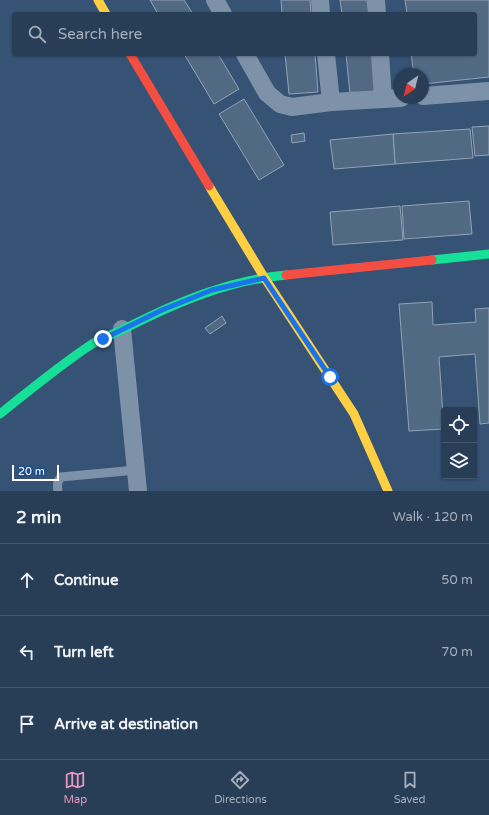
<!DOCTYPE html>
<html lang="en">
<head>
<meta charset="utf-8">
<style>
  :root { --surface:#283e57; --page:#30455d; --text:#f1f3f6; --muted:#a5aeba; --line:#44576d; --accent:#e797bd }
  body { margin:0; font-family:"Varela Round",sans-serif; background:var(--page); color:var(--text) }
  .controls { position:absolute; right:12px; bottom:12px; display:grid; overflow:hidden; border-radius:4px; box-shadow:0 1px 3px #0004 }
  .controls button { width:36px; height:36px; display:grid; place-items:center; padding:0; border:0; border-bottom:1px solid var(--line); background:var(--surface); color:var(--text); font:20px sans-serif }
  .compass { position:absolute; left:393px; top:68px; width:36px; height:36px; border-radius:50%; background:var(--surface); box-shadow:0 1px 3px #0004; rotate:215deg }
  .scale { position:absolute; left:12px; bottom:10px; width:47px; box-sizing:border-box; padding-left:4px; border:2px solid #fff; border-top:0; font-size:11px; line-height:14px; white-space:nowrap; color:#fff; -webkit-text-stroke:3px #1b4f8f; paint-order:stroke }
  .stop { position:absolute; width:12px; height:12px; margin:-9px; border:3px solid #1a73e8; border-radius:50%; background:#fff }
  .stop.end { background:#1a73e8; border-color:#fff; box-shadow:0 1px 4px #0008 }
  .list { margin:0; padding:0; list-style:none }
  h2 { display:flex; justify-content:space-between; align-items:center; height:52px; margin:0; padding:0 16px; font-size:17px }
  h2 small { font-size:13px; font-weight:400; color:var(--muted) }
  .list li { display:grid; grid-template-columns:26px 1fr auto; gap:12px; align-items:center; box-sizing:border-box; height:72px; padding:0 16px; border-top:1px solid var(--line) }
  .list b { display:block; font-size:15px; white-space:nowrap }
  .list em { font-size:13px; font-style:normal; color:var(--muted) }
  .icon { flex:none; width:22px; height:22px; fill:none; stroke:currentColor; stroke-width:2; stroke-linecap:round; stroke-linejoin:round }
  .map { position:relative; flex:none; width:489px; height:491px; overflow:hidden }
  .search { position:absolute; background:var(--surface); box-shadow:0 1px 3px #0004; left:12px; right:12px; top:12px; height:44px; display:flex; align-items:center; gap:10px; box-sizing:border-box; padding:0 14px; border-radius:4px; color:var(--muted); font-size:15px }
  .sheet { height:268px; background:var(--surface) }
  nav { display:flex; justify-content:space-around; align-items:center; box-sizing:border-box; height:56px; border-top:1px solid var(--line); background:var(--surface); font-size:11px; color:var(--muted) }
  nav a { display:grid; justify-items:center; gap:2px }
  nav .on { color:var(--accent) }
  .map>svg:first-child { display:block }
  .building { fill:#526984; stroke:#92a2b6 }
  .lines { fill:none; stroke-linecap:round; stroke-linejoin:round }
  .lane { stroke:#7d92a8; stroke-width:9 }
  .street { stroke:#7d92a8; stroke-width:18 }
  .fast { stroke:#16e098; stroke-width:9 }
  .slow { stroke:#ffcf43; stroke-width:9 }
  .jam { stroke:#f24e42; stroke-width:9 }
  .route { stroke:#1a73e8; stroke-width:5 }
</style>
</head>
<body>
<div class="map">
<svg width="489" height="491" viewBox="0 0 489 491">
  <rect width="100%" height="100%" fill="#365274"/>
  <g class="building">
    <polygon points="150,0 184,0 193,14 158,14"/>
    <polygon points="281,0 310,0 311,14 282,14"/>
    <polygon points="340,0 367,0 369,14 342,14"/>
    <polygon points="405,0 489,0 489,77 423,84 423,74 414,74 411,54 475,54 475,14 407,14"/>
    <polygon points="184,54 218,54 239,89 214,104"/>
    <polygon points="285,54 315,54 318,92 289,94"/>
    <polygon points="346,54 373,54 377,91 350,94"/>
    <polygon points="244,99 284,165 259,180 219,114"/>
    <polygon points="489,126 489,155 475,156 472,127"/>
    <polygon points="470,129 473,158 395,164 393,134"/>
    <polygon points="304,133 305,141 292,143 291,135"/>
    <polygon points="393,134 395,164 334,169 330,140"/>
    <polygon points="469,201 472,234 404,239 402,206"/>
    <polygon points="400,206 403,240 333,245 330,212"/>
    <polygon points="432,302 433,325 476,322 475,309 489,308 489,423 480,424 475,354 439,357 444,429 409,431 399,304"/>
    <polygon points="222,316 226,323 210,334 205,328"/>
  </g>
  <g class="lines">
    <path class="lane" d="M 58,491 C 57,486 57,481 61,477 L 136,470"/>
    <g class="street">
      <polyline points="215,0 223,14"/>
      <polyline points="320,0 321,14"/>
      <polyline points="376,0 377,14"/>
      <polyline points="245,54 267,93 280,104 292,107 331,102 401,98"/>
      <polyline points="326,54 331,102"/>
      <polyline points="380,54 383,99"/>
      <polyline points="423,96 489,91"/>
      <polyline points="122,329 138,491"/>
    </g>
    <g class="fast">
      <polyline points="432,260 489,254"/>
      <path d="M 0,414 C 30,390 60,365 92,344 C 104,337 118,332 130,326 C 180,301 230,280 286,275"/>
    </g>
    <g class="slow">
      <polyline points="98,0 106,14"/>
      <polyline points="209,186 264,277 354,414 388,491"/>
    </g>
    <g class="jam">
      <polyline points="130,54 209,186"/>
      <polyline points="286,275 432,260"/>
    </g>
  </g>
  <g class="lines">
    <polyline class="route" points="103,339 162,310 212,290 264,278 330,377"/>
  </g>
</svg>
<div class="controls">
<button><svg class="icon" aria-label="locate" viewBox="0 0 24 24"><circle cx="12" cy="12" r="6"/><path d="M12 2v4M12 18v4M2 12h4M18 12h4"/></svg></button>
<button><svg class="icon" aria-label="layers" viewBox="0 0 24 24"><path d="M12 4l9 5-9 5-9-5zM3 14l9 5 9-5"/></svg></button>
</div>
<svg class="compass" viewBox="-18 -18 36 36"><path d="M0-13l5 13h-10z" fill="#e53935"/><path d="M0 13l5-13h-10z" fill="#a5aeba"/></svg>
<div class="scale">20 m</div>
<div class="stop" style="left:330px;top:377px"></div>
<div class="stop end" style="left:103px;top:339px"></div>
<div class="search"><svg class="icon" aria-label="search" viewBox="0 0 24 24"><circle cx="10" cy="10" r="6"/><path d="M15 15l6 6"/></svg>Search here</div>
</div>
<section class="sheet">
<h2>2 min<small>Walk · 120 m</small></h2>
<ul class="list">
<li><svg class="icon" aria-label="ahead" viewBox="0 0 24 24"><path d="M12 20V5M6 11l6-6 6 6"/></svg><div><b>Continue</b></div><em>50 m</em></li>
<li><svg class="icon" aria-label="left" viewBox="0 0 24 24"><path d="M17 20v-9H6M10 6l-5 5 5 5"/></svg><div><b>Turn left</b></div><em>70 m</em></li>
<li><svg class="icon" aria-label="arrive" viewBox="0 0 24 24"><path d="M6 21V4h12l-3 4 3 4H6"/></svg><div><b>Arrive at destination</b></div></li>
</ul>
</section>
<nav>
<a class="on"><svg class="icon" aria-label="map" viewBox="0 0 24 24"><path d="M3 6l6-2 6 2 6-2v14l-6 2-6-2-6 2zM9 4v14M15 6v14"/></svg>Map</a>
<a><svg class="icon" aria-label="directions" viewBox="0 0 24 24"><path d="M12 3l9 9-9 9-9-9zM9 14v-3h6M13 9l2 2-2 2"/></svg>Directions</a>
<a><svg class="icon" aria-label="saved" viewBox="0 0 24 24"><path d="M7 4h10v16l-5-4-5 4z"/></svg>Saved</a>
</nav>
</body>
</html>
